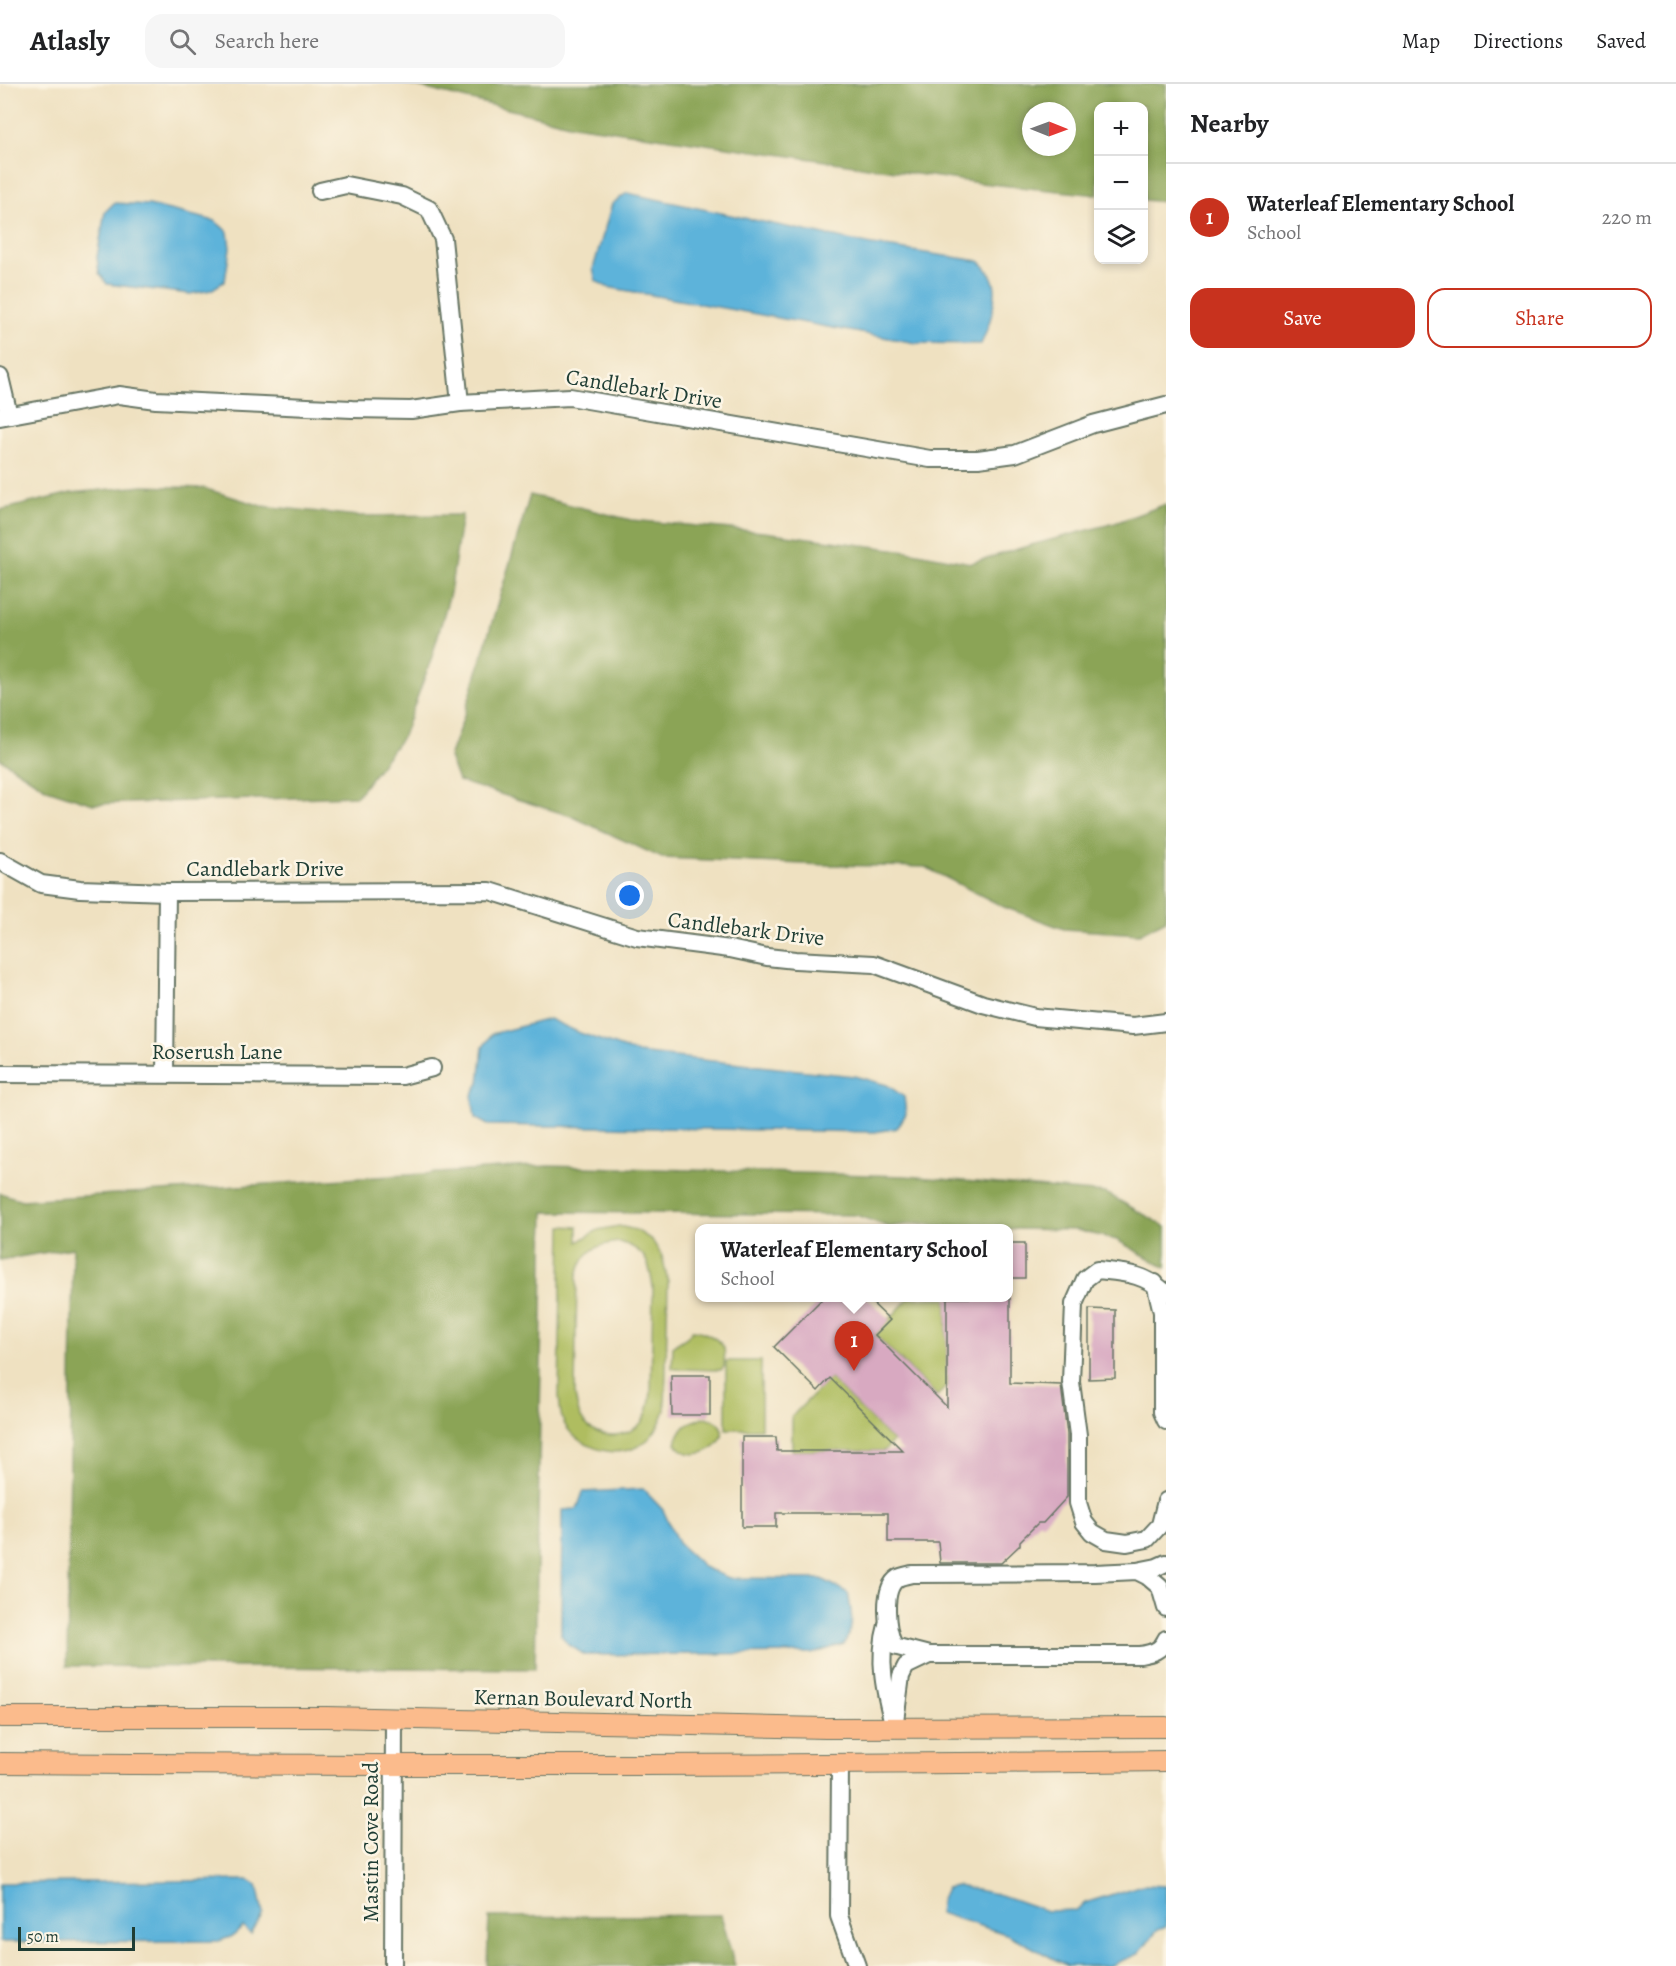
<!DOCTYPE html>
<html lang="en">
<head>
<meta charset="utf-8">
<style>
  :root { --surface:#fff; --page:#f6f6f6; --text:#202124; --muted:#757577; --line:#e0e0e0; --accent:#c8321e }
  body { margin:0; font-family:Alegreya,serif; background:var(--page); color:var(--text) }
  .controls { position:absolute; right:18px; top:18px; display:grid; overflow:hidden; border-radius:12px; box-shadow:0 3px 9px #0003 }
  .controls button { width:54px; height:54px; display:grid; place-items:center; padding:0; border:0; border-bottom:2px solid var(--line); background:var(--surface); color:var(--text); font:30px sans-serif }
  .compass { position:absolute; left:1022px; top:18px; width:54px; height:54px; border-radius:50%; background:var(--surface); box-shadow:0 3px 9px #0003; rotate:91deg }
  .scale { position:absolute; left:18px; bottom:15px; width:117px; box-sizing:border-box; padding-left:6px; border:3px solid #1f3d34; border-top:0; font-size:16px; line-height:21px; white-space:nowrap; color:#1f3d34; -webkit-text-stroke:4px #fcf5e5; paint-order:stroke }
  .you { position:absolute; left:630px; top:812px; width:21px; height:21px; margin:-15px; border:4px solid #fff; border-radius:50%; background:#1a73e8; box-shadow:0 0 0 9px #1a73e833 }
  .badge { display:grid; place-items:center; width:39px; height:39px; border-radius:50%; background:var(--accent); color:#fff; font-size:20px; font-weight:700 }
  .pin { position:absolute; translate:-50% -50px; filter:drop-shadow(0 2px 3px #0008) }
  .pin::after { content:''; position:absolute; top:32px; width:21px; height:18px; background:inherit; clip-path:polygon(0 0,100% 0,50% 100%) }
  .popup { position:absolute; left:695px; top:1140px; width:318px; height:78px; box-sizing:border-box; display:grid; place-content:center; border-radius:12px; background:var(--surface); filter:drop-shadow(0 2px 4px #0005); font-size:20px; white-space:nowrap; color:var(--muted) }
  .popup b { font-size:22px; color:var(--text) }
  .popup::after { content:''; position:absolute; left:50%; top:100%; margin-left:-12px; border:12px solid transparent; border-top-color:var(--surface) }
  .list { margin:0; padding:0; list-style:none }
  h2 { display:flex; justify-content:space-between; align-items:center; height:78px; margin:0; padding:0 24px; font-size:26px }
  h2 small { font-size:20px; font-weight:400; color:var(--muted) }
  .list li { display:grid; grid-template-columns:39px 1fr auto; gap:18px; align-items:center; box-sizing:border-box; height:108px; padding:0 24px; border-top:2px solid var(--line) }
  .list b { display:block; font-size:22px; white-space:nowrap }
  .list p { margin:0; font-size:20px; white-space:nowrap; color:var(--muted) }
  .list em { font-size:20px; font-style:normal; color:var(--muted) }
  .actions { display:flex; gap:12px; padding:18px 24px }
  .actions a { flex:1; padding:14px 0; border:2px solid var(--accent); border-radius:18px; text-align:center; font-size:21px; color:var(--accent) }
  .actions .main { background:var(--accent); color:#fff }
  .icon { flex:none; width:33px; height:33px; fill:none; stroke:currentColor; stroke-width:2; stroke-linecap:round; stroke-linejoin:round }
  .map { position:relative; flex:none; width:1166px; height:1882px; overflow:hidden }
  header { display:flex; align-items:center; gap:36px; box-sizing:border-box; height:84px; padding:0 30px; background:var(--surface); border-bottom:2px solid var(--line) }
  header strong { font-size:28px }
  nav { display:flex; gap:33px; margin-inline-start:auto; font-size:21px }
  .search { width:420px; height:54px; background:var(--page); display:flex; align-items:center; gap:15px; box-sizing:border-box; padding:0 21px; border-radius:18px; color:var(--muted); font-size:22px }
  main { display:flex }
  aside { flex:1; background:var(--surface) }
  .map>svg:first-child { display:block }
  .green { fill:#afbd60; stroke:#677d4a; stroke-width:1.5; fill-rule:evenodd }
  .forest { fill:#8ba456; stroke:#557045; stroke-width:1.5; fill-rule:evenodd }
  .water { fill:#5db3da; stroke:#3e7887; stroke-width:1.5 }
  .building { fill:#d8a9c1 }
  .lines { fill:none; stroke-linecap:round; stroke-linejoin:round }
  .minor-casing { stroke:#687665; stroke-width:20 }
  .major-casing { stroke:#687665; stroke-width:22 }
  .minor { stroke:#fff; stroke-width:16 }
  .major { stroke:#fbbb8c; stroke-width:20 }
  .labels { text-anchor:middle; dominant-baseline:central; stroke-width:5; stroke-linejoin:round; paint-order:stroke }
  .street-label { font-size:22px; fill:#1f3d34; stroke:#fcf5e5 }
</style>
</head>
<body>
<header>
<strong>Atlasly</strong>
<div class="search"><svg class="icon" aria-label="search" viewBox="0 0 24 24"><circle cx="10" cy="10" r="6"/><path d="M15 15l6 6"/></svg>Search here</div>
<nav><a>Map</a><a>Directions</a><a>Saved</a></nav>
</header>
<main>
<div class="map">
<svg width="1166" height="1882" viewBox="0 0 1166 1882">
  <rect width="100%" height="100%" fill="#fcf5e5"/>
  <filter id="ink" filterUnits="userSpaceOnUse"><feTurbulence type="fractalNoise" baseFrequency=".0167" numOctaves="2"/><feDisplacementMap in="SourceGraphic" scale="12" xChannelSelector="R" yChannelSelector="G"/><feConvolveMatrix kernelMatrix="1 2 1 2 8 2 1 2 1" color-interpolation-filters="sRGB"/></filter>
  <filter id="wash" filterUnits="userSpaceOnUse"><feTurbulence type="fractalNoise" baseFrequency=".008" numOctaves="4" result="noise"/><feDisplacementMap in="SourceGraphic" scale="24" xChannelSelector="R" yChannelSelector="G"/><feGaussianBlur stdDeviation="1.35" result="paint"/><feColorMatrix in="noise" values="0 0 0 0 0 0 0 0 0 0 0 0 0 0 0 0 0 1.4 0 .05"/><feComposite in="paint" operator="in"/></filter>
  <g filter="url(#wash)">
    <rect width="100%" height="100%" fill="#efe1c1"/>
    <g class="green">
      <path d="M 562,1142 L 578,1143 L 578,1158 L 598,1146 L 619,1142 L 636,1146 L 652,1156 L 662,1172 L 668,1197 L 665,1326 C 660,1341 652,1356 637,1363 C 611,1375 575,1362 563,1337 C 560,1330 560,1320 559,1313 ZM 620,1158 C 646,1166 649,1177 653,1203 L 651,1308 C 650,1319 648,1331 641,1339 C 623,1358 588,1354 579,1329 C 577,1323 576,1316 575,1310 L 577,1191 C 584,1167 596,1160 620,1158 Z"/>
      <polygon points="909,1214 947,1214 947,1302 937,1312 875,1251"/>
      <path d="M 692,1246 C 702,1246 717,1254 723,1262 C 726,1267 724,1277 724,1283 L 721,1286 L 676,1285 L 672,1284 L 673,1262 L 687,1253 Z"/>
      <rect x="726" y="1277" width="35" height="68"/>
      <polygon points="830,1294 893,1357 884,1367 792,1367 792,1332"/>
      <path d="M 706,1333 C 750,1348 694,1388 676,1360 C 679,1343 690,1337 706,1333 Z"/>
    </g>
    <g class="forest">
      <path d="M 406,0 L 1166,0 L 1166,118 L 1144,116 L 1144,22 L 1098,22 L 1098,111 L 980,99 L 573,41 ZM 1031,27 L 1067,27 L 1067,63 L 1031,63 Z"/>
      <polygon points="143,402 203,404 262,422 358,432 462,431 450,509 431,576 403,652 357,712 93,720 47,705 0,675 0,426 71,409"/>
      <polygon points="530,411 631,436 764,448 907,467 971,479 1031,461 1115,439 1166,420 1166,836 1139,850 1064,845 1004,823 925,783 827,781 662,774 571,732 458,697 449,673 463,635"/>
      <polygon points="548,1082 906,1092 1106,1109 1166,1143 1166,1184 1117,1156 1076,1146 946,1144 919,1139 889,1143 856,1131 544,1128 535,1585 67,1582 73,1164 0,1176 0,1109 22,1116"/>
      <polygon points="721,1831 735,1882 487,1882 489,1833"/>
    </g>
    <g class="water">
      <path d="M 627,109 L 872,161 L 979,177 C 987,184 995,195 995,207 C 995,222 988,246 981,260 L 916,259 L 607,203 L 596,197 L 593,185 L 612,120 Z"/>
      <polygon points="114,119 149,121 215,137 228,148 230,164 225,197 211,206 190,210 107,200 99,189 97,173 105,128"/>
      <polygon points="549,935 580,949 637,969 854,992 887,1001 904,1013 906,1030 897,1044 875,1048 488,1041 475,1034 472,1011 479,999 483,963 492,950"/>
      <path d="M 643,1405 L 663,1426 L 678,1459 L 705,1484 L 729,1494 L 822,1495 L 848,1509 C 852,1531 855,1541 844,1560 L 815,1569 L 585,1571 L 569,1561 L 561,1551 L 562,1426 L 577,1425 L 583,1408 Z"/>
      <polygon points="249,1796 257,1801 263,1829 251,1850 243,1843 233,1852 219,1857 0,1858 0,1799"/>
      <polygon points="1142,1801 1166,1802 1166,1843 1158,1846 1138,1870 1109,1882 1067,1882 1009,1851 939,1829 941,1815 946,1804 957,1802 1001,1811 1047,1827 1076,1826 1085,1819"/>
    </g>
    <g id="blocks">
      <g class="building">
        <rect x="1008" y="1159" width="17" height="35"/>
        <polygon points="823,1214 867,1214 890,1236 875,1251 947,1323 947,1214 1010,1214 1010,1299 1061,1301 1067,1350 1067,1413 1043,1439 1038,1439 1020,1457 1020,1461 1001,1479 940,1479 938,1458 888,1458 888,1429 776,1429 776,1443 742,1443 742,1353 776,1353 777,1367 903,1367 830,1294 818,1307 774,1263"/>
        <polygon points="1089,1225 1115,1226 1115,1294 1089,1295"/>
        <polygon points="671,1291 710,1291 710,1331 672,1331"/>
      </g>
    </g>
  </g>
  <g filter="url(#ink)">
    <use href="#blocks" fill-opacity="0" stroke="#687665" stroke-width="1.5"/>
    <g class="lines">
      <defs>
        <g id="minor">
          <polyline points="320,107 346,101 402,112 429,125 443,155 460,319"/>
          <polyline points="0,293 9,331"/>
          <polyline points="0,333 119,311 156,316 352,325 411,326 460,319 570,313 930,375 978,375 1015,370 1093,340 1166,321"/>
          <polyline points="0,777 41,800 80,805 167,808 490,807 637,853 730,865 767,873 795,876 874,880 983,920 1035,933 1133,942 1166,938"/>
          <polyline points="0,990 402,992 432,984"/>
          <polyline points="165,990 167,808"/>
          <polyline points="1155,1199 1162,1228 1162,1328 1166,1337"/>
          <path d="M 1166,1209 C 1143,1189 1125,1189 1097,1186 L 1085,1195 L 1074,1220 L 1071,1298 L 1078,1351 L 1078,1419 L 1084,1438 L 1092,1448 L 1106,1456 L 1127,1459 L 1147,1455 L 1160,1441 L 1166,1417"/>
          <polyline points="1137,1487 1157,1483 1166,1479"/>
          <path d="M 1166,1524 L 1160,1503 L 1147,1492 L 1137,1487 L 1095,1489 L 912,1490 C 908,1491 902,1492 898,1494 C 881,1505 887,1547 894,1562 L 929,1571 L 1140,1571 C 1152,1569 1161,1567 1166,1555"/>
          <path d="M 887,1541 C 877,1576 885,1609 894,1643"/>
          <polyline points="895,1637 901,1592 906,1582 929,1571"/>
          <polyline points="840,1681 839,1832 857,1882"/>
          <polyline points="393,1882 394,1635"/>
        </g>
        <g id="major">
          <polyline points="0,1633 327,1633 826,1644 1166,1643"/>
          <path d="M 0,1679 C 389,1682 777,1682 1166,1677"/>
        </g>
      </defs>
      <use href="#minor" class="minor-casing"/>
      <use href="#major" class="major-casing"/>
      <use href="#minor" class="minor"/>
      <use href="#major" class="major"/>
    </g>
  </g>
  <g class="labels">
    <g class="street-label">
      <text transform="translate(644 305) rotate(9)">Candlebark Drive</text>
      <text x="265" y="785">Candlebark Drive</text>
      <text transform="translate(746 845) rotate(7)">Candlebark Drive</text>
      <text x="217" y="968">Roserush Lane</text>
      <text transform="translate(583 1615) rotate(1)">Kernan Boulevard North</text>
      <text transform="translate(371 1758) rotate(-90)">Mastin Cove Road</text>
    </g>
  </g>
</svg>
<div class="controls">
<button>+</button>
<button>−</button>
<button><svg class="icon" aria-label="layers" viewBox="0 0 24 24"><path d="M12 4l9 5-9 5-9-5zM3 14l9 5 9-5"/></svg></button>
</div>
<svg class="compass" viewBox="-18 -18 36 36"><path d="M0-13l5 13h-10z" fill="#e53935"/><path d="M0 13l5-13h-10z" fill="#757577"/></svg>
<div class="scale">50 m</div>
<div class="you"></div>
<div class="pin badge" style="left:854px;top:1287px">1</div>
<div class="popup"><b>Waterleaf Elementary School</b>School</div>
</div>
<aside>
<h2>Nearby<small></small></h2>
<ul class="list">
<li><span class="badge">1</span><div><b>Waterleaf Elementary School</b><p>School</p></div><em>220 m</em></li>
</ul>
<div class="actions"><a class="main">Save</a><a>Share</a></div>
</aside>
</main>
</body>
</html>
